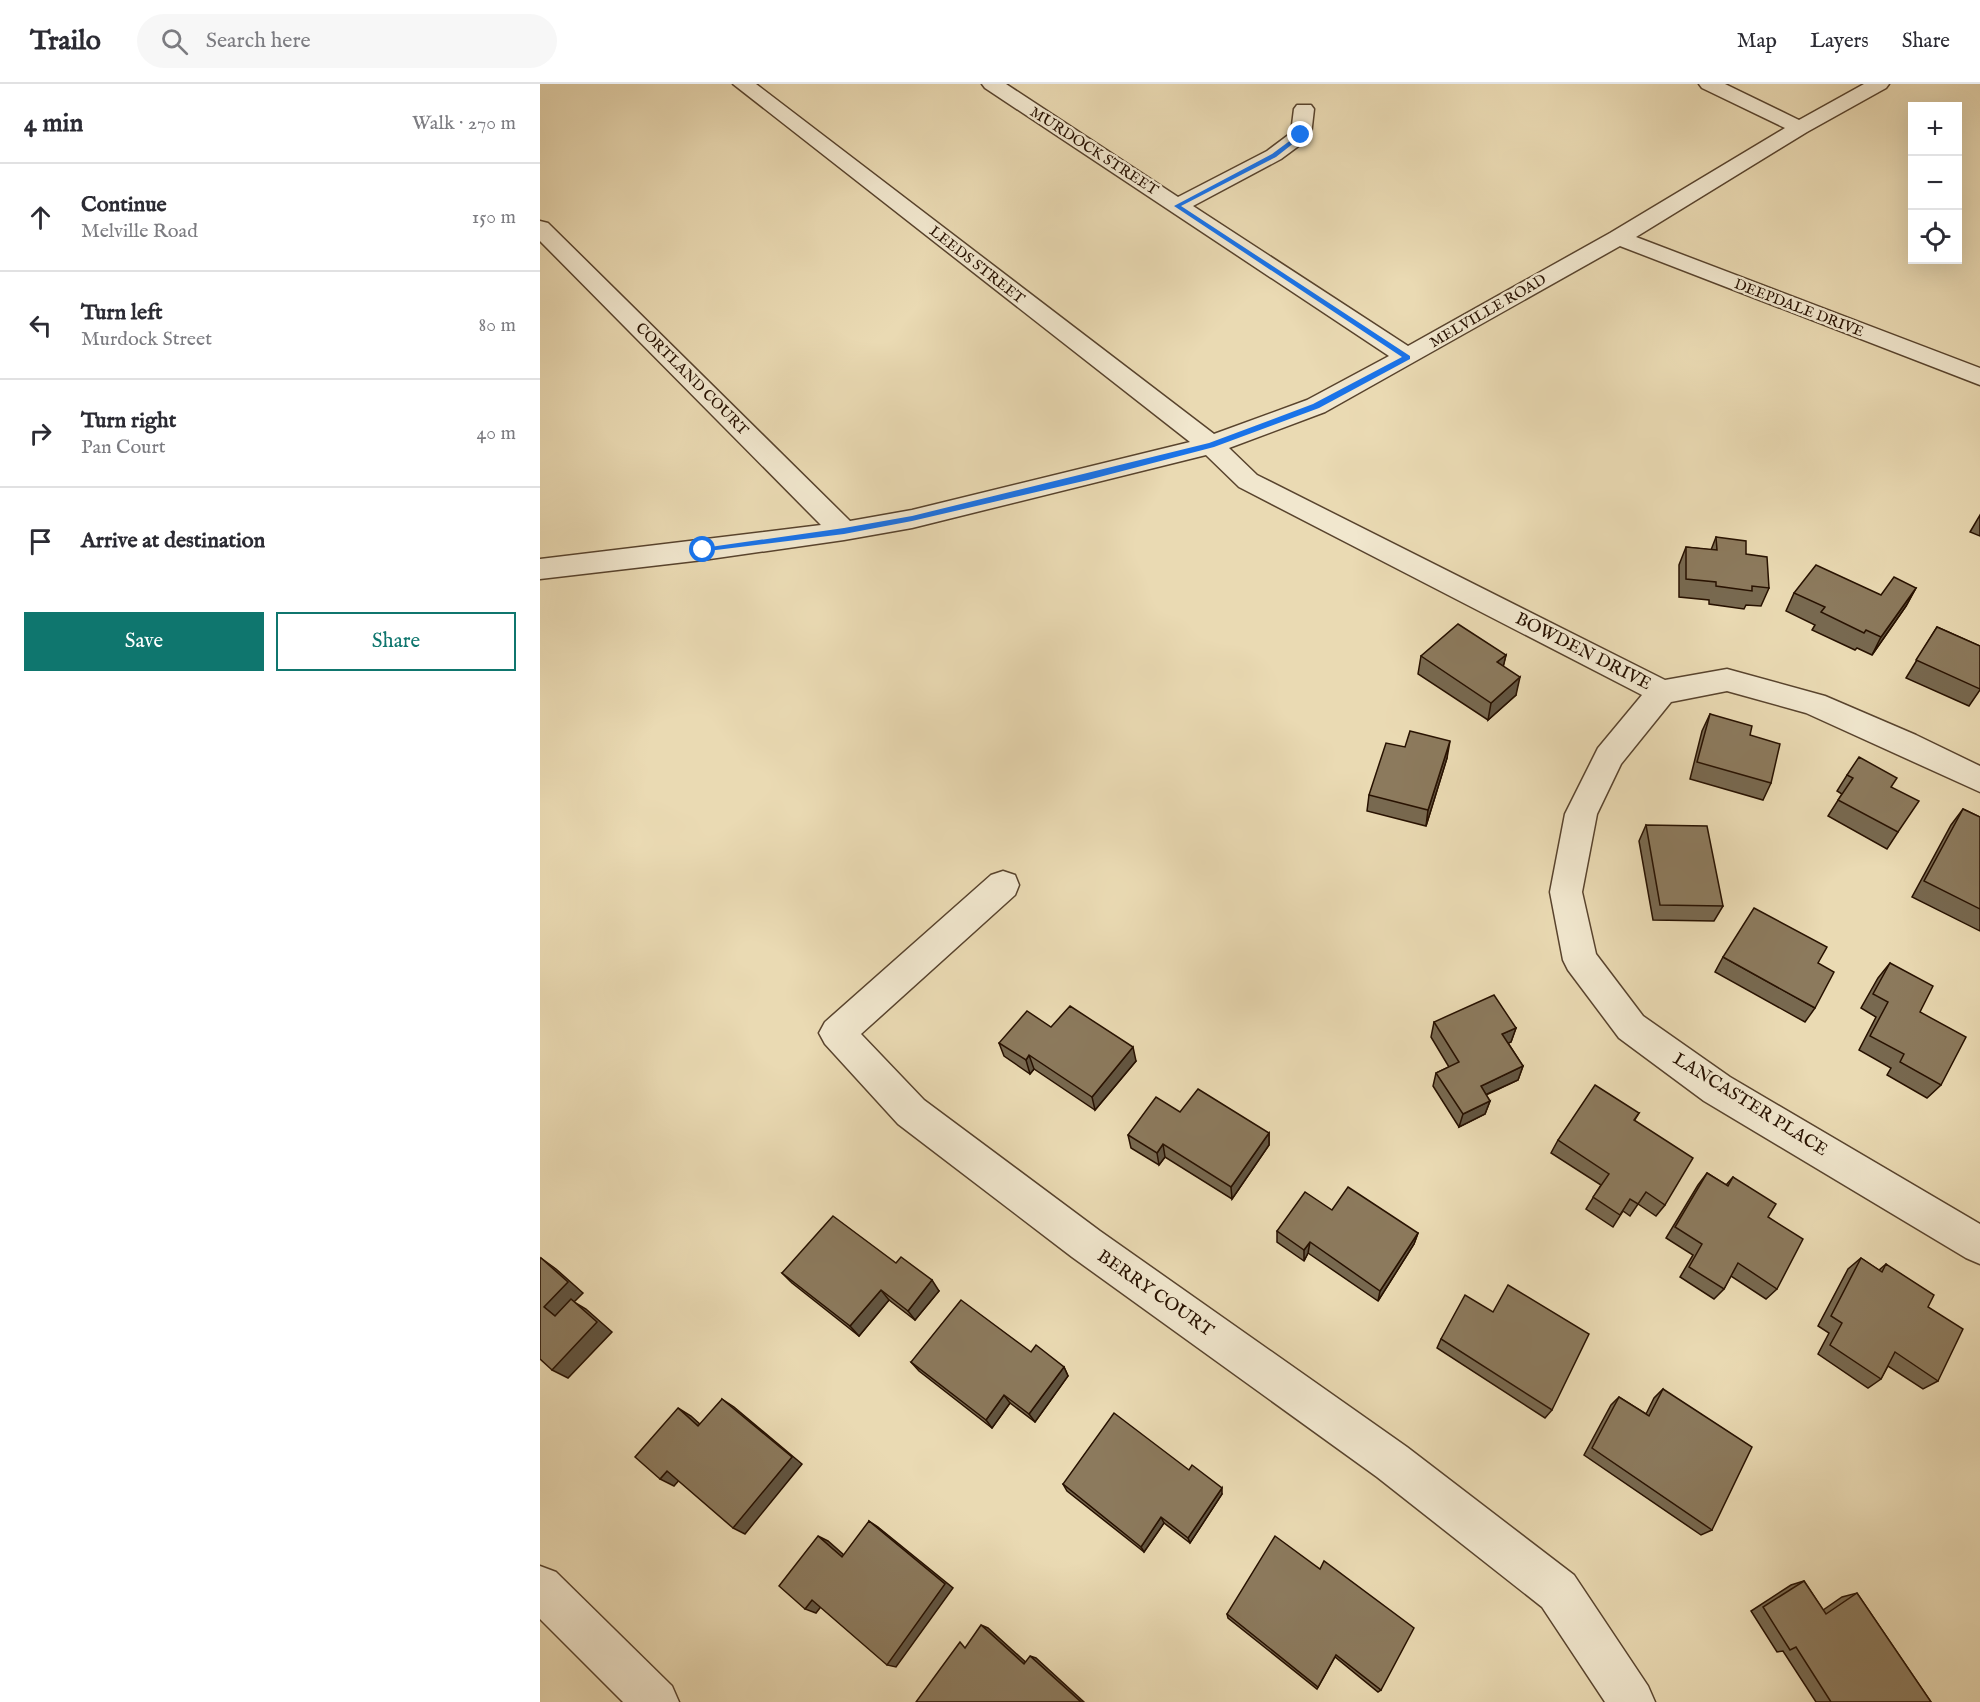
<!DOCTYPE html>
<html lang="en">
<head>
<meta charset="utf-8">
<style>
  :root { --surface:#fff; --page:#f7f7f7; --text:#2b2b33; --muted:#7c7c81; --line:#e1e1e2; --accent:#0f766e }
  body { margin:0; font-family:"IM FELL English",serif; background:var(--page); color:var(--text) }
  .controls { position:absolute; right:18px; top:18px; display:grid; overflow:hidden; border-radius:0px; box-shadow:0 6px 24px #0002 }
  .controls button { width:54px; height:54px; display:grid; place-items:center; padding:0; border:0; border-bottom:2px solid var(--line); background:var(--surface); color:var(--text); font:30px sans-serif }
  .stop { position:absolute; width:18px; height:18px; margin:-14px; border:4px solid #1a73e8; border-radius:50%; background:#fff }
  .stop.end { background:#1a73e8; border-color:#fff; box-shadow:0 2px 6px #0008 }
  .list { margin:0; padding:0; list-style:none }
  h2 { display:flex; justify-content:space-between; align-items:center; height:78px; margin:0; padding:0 24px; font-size:26px }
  h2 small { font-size:20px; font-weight:400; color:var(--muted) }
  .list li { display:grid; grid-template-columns:39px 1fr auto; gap:18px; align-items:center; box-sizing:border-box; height:108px; padding:0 24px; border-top:2px solid var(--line) }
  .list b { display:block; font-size:22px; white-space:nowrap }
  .list p { margin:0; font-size:20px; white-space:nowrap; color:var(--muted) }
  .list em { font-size:20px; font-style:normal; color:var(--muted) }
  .actions { display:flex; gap:12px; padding:18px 24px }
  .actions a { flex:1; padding:14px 0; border:2px solid var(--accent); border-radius:0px; text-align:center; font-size:21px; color:var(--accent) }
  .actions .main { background:var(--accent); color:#fff }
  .icon { flex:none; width:33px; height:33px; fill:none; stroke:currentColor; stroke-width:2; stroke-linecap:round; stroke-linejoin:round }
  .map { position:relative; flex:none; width:1440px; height:1618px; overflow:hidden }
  header { display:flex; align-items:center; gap:36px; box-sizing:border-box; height:84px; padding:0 30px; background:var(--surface); border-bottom:2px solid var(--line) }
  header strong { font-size:28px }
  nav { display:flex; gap:33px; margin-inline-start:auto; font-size:21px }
  .search { width:420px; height:54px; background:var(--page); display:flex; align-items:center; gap:15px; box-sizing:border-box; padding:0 21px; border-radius:33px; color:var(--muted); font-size:22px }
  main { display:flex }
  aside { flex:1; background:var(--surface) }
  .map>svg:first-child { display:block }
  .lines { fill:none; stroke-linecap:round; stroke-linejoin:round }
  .street-casing { stroke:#58432d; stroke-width:3 }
  .street { fill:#f1e7ce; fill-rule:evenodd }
  .wall { fill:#786950; stroke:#271100; stroke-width:1.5 }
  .shaded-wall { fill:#625541; stroke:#271100; stroke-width:1.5 }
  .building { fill:#8c7a5d; stroke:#271100; stroke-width:1.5 }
  .route { fill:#1a73e8 }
  .labels { text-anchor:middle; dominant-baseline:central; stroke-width:5; stroke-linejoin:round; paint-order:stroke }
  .far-street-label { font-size:15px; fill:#271100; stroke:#f1e7ce }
  .street-label { font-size:18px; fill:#271100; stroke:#f1e7ce }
</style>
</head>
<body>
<header>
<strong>Trailo</strong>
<div class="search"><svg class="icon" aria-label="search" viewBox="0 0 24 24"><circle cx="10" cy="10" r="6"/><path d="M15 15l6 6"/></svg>Search here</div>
<nav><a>Map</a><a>Layers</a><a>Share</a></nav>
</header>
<main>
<aside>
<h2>4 min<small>Walk · 270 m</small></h2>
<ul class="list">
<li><svg class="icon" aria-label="ahead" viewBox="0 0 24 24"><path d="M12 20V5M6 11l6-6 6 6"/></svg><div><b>Continue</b><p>Melville Road</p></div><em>150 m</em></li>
<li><svg class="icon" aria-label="left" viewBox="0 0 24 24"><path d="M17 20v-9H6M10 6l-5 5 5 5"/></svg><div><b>Turn left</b><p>Murdock Street</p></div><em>80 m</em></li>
<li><svg class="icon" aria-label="right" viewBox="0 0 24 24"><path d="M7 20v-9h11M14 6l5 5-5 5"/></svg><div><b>Turn right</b><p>Pan Court</p></div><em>40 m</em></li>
<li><svg class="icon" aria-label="arrive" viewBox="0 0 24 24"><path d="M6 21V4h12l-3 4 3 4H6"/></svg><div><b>Arrive at destination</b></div></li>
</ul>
<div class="actions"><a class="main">Save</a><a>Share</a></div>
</aside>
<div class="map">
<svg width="1440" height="1618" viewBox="0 0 1440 1618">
  <rect width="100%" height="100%" fill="#eadab3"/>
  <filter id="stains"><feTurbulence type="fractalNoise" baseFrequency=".00333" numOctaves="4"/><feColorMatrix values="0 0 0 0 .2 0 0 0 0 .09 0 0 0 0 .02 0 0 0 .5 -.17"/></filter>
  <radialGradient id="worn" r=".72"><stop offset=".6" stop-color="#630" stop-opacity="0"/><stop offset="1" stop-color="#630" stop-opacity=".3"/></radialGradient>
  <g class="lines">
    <defs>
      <g id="street">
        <polygon points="193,0 216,0 674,350 767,316 849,272 445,4 442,0 466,0 638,113 727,67 751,49 754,25 757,21 771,21 774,25 771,51 768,55 741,75 653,122 868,262 1070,149 1245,44 1162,4 1159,0 1185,0 1259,36 1324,0 1349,0 1346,4 1267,48 1096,153 1440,284 1440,301 1080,162 785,328 689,364 717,391 1125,596 1187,585 1285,612 1376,651 1440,682 1440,708 1266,629 1187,607 1131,618 1081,680 1057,730 1042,808 1056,870 1103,932 1190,993 1440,1140 1440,1180 1426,1174 1164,1017 1079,954 1028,886 1023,876 1010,808 1025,730 1058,664 1102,611 699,403 666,371 372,444 304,456 163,476 0,495 0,475 281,441 0,157 0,137 8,139 310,437 372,426 650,358"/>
        <polygon points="463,787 475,791 479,801 475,811 321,950 384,1016 560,1147 867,1363 1034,1491 1108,1602 1115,1618 1065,1618 1002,1523 837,1393 532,1173 358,1040 285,960 279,949 285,938 451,791"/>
        <polygon points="0,1482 16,1488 132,1602 139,1618 83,1618 0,1535"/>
      </g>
    </defs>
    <use href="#street" class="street-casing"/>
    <use href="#street" class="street"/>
  </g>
  <g class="wall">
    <polygon points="1440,431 1440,452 1430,448"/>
    <polygon points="1176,453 1206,470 1229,504 1221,522 1206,521 1204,525 1169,520 1169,516 1139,513 1139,481 1146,463 1171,466"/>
    <polygon points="1376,504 1366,522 1332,571 1317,564 1315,566 1272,546 1275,541 1246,527 1254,509 1341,511"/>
    <polygon points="1397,543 1440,562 1440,606 1429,622 1366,594"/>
    <polygon points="966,571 963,582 976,611 948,636 878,590 881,572"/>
    <polygon points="1170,630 1210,651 1231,699 1223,716 1150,695 1162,647"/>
    <polygon points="907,674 886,742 827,727 829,711"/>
    <polygon points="1307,691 1351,703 1358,748 1347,765 1288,732 1302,710 1297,707"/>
    <polygon points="1423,725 1440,733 1440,847 1372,813 1411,741"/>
    <polygon points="1106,741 1183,822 1174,837 1113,836 1099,757"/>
    <polygon points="1183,873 1275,924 1265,938 1175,888"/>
    <polygon points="1350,879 1380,928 1401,1001 1387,1014 1347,991 1351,984 1319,966 1336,933 1321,924 1338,894"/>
    <polygon points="894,938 976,944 971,958 968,959 983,982 978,996 946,1011 950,1017 945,1030 919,1043 893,1002 896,989 909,983 891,953"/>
    <polygon points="511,943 596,977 555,1026 494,985 490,990 464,972 459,959"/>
    <polygon points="640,1028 729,1049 729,1061 692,1115 625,1073 619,1081 591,1064 588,1051"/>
    <polygon points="1099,1029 1094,1037 1125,1121 1116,1132 1098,1120 1090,1132 1083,1127 1073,1143 1046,1125 1061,1101 1011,1069 1018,1056"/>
    <polygon points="1167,1089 1186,1101 1193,1093 1228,1133 1237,1205 1226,1215 1191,1192 1184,1205 1174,1215 1140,1193 1153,1171 1126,1154 1158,1101"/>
    <polygon points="792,1126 878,1149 874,1160 838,1217 768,1169 764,1177 737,1158 737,1147"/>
    <polygon points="1321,1174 1339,1186 1346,1180 1388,1223 1398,1297 1383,1305 1348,1282 1341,1295 1328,1304 1278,1270 1289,1249 1278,1242 1308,1185"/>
    <polygon points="356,1179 399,1207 375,1236 349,1216 319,1252 252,1199 242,1189"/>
    <polygon points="953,1228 1012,1326 1005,1334 897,1264 901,1255"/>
    <polygon points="491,1268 524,1283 528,1292 495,1338 470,1319 452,1344 379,1287 371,1278"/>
    <polygon points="1123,1305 1172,1446 1161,1451 1044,1371 1071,1321 1079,1313 1106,1330 1114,1314"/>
    <polygon points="649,1386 682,1410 650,1459 624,1439 604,1468 527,1407 523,1400"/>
    <polygon points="780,1485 841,1606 838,1608 795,1573 777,1605 688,1534 687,1530"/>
    <polygon points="1264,1497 1283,1526 1302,1513 1317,1509 1391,1618 1276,1618 1243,1567 1237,1568 1211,1527 1251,1501"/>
  </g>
  <g class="shaded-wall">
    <polygon points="1376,504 1366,522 1332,571 1341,553"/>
    <polygon points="966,571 962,588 957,578"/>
    <polygon points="980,593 976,611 948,636 951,619"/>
    <polygon points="910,657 907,674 886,742 888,726"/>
    <polygon points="976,944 971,958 957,964 962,950"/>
    <polygon points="593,963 596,977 555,1026 552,1013"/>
    <polygon points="489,971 494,985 490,990 486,976"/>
    <polygon points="983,982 978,996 936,1015 941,1002"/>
    <polygon points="950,1017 945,1030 919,1043 923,1030"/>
    <polygon points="729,1049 729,1061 692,1115 691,1103"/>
    <polygon points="623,1060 625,1073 619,1081 617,1069"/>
    <polygon points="878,1149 874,1160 838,1217 840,1207"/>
    <polygon points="770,1158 768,1169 764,1177 764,1166"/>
    <polygon points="1,1174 16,1185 43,1209 34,1218 46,1225 72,1248 28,1294 12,1286 15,1232 4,1223"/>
    <polygon points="392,1196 399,1207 375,1236 368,1227"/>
    <polygon points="341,1206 349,1216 319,1252 310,1242"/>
    <polygon points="524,1283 528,1292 495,1338 489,1330"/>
    <polygon points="464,1311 470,1319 452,1344 446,1336"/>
    <polygon points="182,1315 194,1323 262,1380 205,1450 193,1444"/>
    <polygon points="138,1324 151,1332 171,1350 158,1342"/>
    <polygon points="127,1387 141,1394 134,1402 120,1395"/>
    <polygon points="682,1404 682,1410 650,1459 648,1454"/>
    <polygon points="621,1433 624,1439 604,1468 601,1463"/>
    <polygon points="329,1437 338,1443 413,1504 356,1583 347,1581"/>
    <polygon points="278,1452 288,1457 312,1478 302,1473"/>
    <polygon points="272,1516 283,1520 276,1529 265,1525"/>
    <polygon points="441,1541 448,1544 490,1582 484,1580"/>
    <polygon points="490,1572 496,1574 544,1618 541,1618"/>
  </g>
  <g class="building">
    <polygon points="1176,453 1206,457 1206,470 1227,473 1229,504 1212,502 1212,507 1176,502 1176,498 1146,495 1146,463 1177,466"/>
    <polygon points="1276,481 1341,511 1354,493 1376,504 1341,553 1326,546 1324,549 1281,528 1285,523 1254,509"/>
    <polygon points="918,540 966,571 957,578 980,593 951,619 881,572"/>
    <polygon points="1397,543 1440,562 1440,605 1376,576"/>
    <polygon points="1170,630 1212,642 1210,651 1240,660 1231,699 1157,678"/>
    <polygon points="870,647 910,657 888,726 829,711 846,659 865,663"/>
    <polygon points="1319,673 1357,694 1351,703 1379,717 1358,748 1298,716 1313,694 1307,691"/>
    <polygon points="1423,725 1440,733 1440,825 1384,797"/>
    <polygon points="1106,741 1167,742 1183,822 1120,821"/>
    <polygon points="1214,824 1287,863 1278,879 1294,888 1275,924 1183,873"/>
    <polygon points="1350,879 1393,902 1380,928 1426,953 1401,1001 1360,978 1364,970 1330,952 1348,918 1333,910"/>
    <polygon points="954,911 976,944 962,950 983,982 941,1002 950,1017 923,1030 896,989 919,978 894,938"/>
    <polygon points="530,922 593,963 552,1013 489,971 486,976 459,959 487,927 511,943"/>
    <polygon points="1055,1001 1099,1029 1094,1036 1153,1074 1125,1121 1106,1108 1098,1120 1090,1115 1080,1131 1053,1113 1069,1090 1018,1056"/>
    <polygon points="658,1005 729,1049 691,1103 623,1060 617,1069 588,1051 616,1013 640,1028"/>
    <polygon points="1167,1089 1188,1102 1193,1093 1236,1120 1228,1133 1263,1155 1237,1205 1198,1179 1184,1205 1149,1183 1162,1160 1135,1143"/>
    <polygon points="808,1103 878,1149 840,1207 770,1158 764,1166 737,1147 765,1108 792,1126"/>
    <polygon points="293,1132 356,1179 361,1173 392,1196 368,1227 341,1206 310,1242 242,1189"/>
    <polygon points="1,1174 28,1198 4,1223 15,1232 31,1215 57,1238 12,1286 0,1275 0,1175"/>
    <polygon points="1321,1174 1342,1188 1346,1180 1394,1211 1388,1223 1423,1245 1398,1297 1355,1268 1341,1295 1290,1261 1302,1239 1291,1232"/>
    <polygon points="968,1201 1049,1250 1012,1326 901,1255 925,1211 953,1228"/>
    <polygon points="421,1216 491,1268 496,1261 524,1283 489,1330 464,1311 446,1336 371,1278"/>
    <polygon points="1123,1305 1212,1363 1172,1446 1052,1364 1079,1313 1109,1332"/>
    <polygon points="182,1315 252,1373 193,1444 127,1387 120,1395 95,1373 138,1324 158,1342"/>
    <polygon points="574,1329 649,1386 652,1381 682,1404 648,1454 621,1433 601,1463 523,1400"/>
    <polygon points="329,1437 405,1500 347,1581 272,1516 265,1525 239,1502 278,1452 302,1473"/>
    <polygon points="735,1452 780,1485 784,1477 874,1544 841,1606 796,1571 778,1603 687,1530"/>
    <polygon points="1264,1497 1286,1530 1317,1509 1391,1618 1291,1618 1256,1563 1250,1566 1223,1523"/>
    <polygon points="441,1541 484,1580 490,1572 541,1618 376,1618 420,1558 425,1564"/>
  </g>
  <polygon class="route" points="759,50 764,51 736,73 641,122 870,272 870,275 779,324 674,363 548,396 372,437 304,450 160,468 159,466 163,464 304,444 372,432 669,359 773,320 862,273 634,122 732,70"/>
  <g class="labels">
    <g class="far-street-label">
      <text transform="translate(554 67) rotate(33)">MURDOCK STREET</text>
      <text transform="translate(437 181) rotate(38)">LEEDS STREET</text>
      <text transform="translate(1259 224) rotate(21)">DEEPDALE DRIVE</text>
      <text transform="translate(948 227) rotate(-30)">MELVILLE ROAD</text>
      <text transform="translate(152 295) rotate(45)">CORTLAND COURT</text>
    </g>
    <g class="street-label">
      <text transform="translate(1043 568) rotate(27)">BOWDEN DRIVE</text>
      <text transform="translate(1210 1021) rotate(32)">LANCASTER PLACE</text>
      <text transform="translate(615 1210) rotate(35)">BERRY COURT</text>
    </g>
  </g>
  <rect width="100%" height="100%" filter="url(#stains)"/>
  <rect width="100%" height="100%" fill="url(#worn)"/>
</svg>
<div class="controls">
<button>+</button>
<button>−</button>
<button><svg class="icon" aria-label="locate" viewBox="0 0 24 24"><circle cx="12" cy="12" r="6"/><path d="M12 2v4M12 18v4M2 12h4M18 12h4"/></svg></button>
</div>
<div class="stop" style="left:163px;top:466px"></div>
<div class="stop end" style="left:761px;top:51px"></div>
</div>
</main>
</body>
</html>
